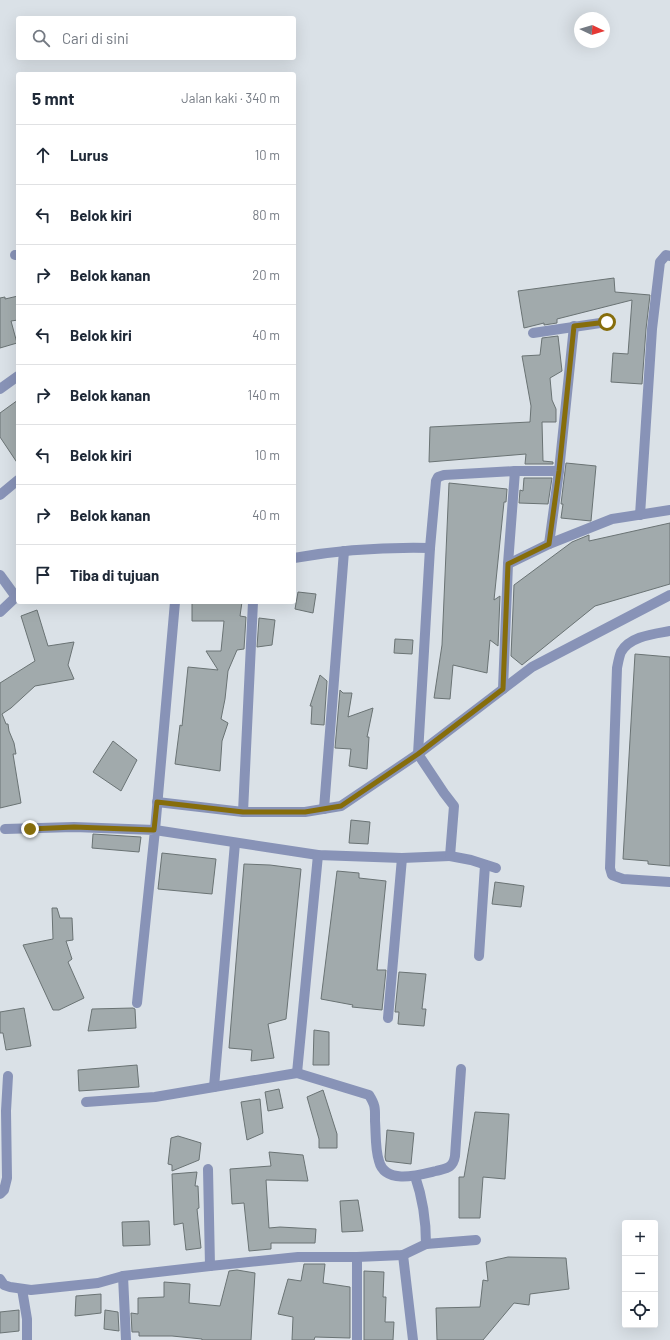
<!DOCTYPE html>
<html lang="id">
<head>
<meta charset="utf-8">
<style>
  :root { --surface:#fff; --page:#f2f2f3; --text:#1f2937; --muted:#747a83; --line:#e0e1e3 }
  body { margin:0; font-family:Barlow,sans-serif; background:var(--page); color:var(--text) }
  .controls { position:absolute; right:12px; bottom:12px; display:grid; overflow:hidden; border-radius:4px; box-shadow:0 4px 16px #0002 }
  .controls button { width:36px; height:36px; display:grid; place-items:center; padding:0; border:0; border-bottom:1px solid var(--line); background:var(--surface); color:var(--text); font:20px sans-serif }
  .compass { position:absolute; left:574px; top:12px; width:36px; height:36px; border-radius:50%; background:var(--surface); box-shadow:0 4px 16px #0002; rotate:94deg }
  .stop { position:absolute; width:12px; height:12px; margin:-9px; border:3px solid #866d0b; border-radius:50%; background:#fff }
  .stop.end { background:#866d0b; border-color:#fff; box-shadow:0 1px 4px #0008 }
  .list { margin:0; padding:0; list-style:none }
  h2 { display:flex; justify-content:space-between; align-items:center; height:52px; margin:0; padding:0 16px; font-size:17px }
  h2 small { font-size:13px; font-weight:400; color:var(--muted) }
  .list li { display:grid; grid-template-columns:26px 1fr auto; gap:12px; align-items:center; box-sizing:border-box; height:60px; padding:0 16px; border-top:1px solid var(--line) }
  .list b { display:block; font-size:15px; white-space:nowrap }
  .list em { font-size:13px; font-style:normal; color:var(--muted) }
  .icon { flex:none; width:22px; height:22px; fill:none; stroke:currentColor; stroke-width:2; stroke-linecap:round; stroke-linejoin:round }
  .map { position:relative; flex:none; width:670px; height:1340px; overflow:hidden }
  .search { position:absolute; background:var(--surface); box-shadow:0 4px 16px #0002; left:16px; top:16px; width:280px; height:44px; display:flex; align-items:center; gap:10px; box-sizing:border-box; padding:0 14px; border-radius:4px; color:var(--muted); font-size:15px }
  .panel { position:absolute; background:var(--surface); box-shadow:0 4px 16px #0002; left:16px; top:72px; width:280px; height:532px; border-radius:4px }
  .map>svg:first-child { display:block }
  .building { fill:#a1aaac; stroke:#6a7374 }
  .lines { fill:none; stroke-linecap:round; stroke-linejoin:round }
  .minor { stroke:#8893b7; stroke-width:10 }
  .route { stroke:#866d0b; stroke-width:5 }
</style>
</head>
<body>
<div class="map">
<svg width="670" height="1340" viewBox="0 0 670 1340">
  <rect width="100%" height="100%" fill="#dae1e7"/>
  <g class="building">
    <polygon points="614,278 615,292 650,295 646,329 642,384 611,382 613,353 628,354 632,300 557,319 557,323 544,325 544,323 524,328 518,291"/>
    <polygon points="18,296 18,320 11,321 17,343 0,348 0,298 5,297 5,299"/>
    <polygon points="558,336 562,371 550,378 552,400 556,409 556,422 542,422 543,461 553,462 553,464 525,464 526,454 429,462 430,427 530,422 531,406 522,356 540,355 542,338"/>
    <polygon points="18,400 18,464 0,437 0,413"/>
    <polygon points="566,463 596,466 591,521 561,518 563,504 561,504"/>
    <polygon points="524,478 552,478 548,504 519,503 520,490 523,491"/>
    <polygon points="449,483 507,489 506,502 504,502 494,600 500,596 498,646 490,640 487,673 453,665 450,699 434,698 442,645"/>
    <polygon points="670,523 670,584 595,606 522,665 511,656 514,585 572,542 589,535 589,541"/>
    <polygon points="298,592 316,594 313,613 295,609"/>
    <polygon points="192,602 242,602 240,616 246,617 244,649 237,650 228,671 225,699 221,719 228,723 222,741 220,771 175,764 180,725 182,726 188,667 218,670 206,651 221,651 224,621 192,621"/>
    <polygon points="37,610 48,646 74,642 68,665 74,679 35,686 11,708 2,714 6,724 8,724 9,731 14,743 16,754 13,754 21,803 0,808 0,683 35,661 21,616"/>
    <polygon points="259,618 275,620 272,645 257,647"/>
    <polygon points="395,639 413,640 412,654 394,653"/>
    <polygon points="635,654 670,657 670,866 648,864 648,861 623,859"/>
    <polygon points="320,675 327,681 324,725 311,724 312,706 310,706"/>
    <polygon points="340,690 343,693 352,693 348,717 373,708 367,737 369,737 367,769 349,766 351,749 335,748"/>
    <polygon points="113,741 137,760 121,791 93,772"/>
    <polygon points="351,820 370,822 368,844 349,843"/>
    <polygon points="93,834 141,837 139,852 92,848"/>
    <polygon points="162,853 216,859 212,894 158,889"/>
    <polygon points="244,864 270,865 301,869 286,1019 268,1024 274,1058 251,1061 252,1050 229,1048"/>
    <polygon points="337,871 359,873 359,878 386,881 377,970 386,970 382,1010 352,1007 353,1005 321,999"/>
    <polygon points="495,882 524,886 521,907 492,904"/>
    <polygon points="52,908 57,908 60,918 72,918 73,940 66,941 72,959 68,962 84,998 59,1010 53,1010 23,945 53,939"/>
    <polygon points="399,972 426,974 422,1009 426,1009 424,1026 398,1024 399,1012 395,1012"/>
    <polygon points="24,1008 31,1046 6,1050 3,1033 0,1033 0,1012"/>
    <polygon points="133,1008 135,1009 136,1028 88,1031 92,1009"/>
    <polygon points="314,1030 329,1032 329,1065 313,1065"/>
    <polygon points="137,1065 139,1087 79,1091 78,1070"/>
    <polygon points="279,1089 283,1108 268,1111 265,1092"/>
    <polygon points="323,1090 337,1134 337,1148 319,1148 319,1139 307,1097"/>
    <polygon points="260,1099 263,1133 247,1140 241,1102"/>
    <polygon points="475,1112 509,1114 505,1179 483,1177 480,1218 459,1218 459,1177 464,1177"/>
    <polygon points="387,1130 414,1133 411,1164 386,1161 385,1157"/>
    <polygon points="178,1136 201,1143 199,1160 172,1171 172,1165 168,1164 171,1138"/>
    <polygon points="269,1152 303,1155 308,1181 266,1180 269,1228 280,1227 316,1229 315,1243 271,1243 271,1249 249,1251 244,1203 232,1204 230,1169 271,1166"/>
    <polygon points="197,1172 195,1186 198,1186 199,1208 197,1209 201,1248 186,1250 183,1223 174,1225 172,1174"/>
    <polygon points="358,1200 363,1231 342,1232 340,1201"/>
    <polygon points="149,1221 150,1245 123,1246 122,1222"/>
    <polygon points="508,1257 566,1258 569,1289 530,1294 529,1305 514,1303 483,1340 437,1340 436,1308 480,1307 483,1280 488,1281 486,1262"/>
    <polygon points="304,1264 325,1264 323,1283 350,1287 350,1338 315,1337 314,1340 292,1340 293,1317 278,1314 288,1279 301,1281"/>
    <polygon points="237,1270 255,1273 251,1340 202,1340 202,1339 172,1336 139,1336 139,1332 132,1332 131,1313 138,1314 138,1298 164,1297 164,1282 190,1284 189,1303 220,1306 229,1271"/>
    <polygon points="364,1271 384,1272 383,1297 386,1297 385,1322 394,1322 393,1340 364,1340"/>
    <polygon points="101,1294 101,1313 75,1316 76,1296"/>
    <polygon points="19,1310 19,1331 0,1333 0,1312"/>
    <polygon points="105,1310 118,1312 119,1331 104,1329"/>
  </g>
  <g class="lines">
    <g class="minor">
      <polyline points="15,255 18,255"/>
      <polyline points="533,333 607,322"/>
      <polyline points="0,389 18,376"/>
      <polyline points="0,495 18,480"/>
      <polyline points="640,515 652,329 660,262 666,255 670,256"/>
      <polyline points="549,544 559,471 574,326"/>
      <path d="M 294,558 C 339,550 384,547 430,548"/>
      <polyline points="508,564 549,544 612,519 670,510"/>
      <polyline points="0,575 16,597"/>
      <polyline points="175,602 155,830 318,855 402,858 450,856 454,806 444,793 418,754 430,548 436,481 438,477 444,475 515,471 559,471"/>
      <polyline points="0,612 18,595"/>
      <path d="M 670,631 C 654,634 630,636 621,652 C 619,657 618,663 617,668 L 610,868 L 612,875 L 623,879 L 670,882"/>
      <polyline points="503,689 508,564 515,471"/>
      <polyline points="157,802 243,812 305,812 341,806 418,754 532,667 670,595"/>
      <polyline points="324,809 344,551"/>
      <polyline points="243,812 253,602"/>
      <polyline points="5,829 74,827 155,830 137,1003"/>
      <path d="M 235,843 L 214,1087 L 297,1073 L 369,1095 C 376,1106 375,1109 375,1121 C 376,1134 375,1149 379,1161 C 385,1185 419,1175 436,1171 C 447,1168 453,1168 455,1156 L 461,1069"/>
      <polyline points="450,856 471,860 496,868"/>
      <polyline points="479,956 485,865"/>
      <polyline points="388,1018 402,858"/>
      <polyline points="297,1073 318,855"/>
      <polyline points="86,1102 155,1097 214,1087"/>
      <polyline points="208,1169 210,1266"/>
      <polyline points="0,1194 4,1190 7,1178 6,1111 8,1076"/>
      <polyline points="426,1244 476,1240"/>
      <polyline points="403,1255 413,1340"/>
      <polyline points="123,1276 126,1340"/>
      <path d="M 0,1279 L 4,1285 L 10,1287 L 31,1290 L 98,1283 L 123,1276 L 210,1266 L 298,1257 L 357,1257 L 403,1255 L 426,1244 C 426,1219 423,1199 415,1176"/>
      <polyline points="22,1289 27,1319 27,1340"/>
      <polyline points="357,1340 357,1257"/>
    </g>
  </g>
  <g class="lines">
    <polyline class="route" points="30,829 74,827 154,830 157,802 243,812 305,812 341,806 418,754 503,689 508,564 549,544 559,471 574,326 607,322"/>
  </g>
</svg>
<div class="controls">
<button>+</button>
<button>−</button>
<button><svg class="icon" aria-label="locate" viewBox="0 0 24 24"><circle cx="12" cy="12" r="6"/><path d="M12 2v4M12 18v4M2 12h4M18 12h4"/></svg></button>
</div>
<svg class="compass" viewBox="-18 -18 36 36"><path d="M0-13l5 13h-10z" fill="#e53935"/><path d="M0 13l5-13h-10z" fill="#747a83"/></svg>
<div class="stop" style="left:607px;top:322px"></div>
<div class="stop end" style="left:30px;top:829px"></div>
<div class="search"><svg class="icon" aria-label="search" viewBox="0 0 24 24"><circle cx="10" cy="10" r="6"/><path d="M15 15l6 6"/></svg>Cari di sini</div>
<section class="panel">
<h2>5 mnt<small>Jalan kaki · 340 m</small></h2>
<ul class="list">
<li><svg class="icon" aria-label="ahead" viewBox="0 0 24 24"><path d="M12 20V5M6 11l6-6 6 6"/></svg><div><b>Lurus</b></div><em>10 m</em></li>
<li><svg class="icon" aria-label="left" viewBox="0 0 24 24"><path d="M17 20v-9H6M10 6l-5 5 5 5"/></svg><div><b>Belok kiri</b></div><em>80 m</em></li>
<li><svg class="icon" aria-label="right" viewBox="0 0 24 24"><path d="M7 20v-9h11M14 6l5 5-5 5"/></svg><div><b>Belok kanan</b></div><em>20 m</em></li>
<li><svg class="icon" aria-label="left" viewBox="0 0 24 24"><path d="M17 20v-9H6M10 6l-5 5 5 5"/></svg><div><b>Belok kiri</b></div><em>40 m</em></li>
<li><svg class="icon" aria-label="right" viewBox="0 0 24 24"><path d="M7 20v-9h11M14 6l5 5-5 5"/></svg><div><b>Belok kanan</b></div><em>140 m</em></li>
<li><svg class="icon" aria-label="left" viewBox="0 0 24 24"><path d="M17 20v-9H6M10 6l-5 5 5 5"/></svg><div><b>Belok kiri</b></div><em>10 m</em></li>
<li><svg class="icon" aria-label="right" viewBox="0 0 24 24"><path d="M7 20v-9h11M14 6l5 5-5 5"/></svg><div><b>Belok kanan</b></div><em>40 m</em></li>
<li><svg class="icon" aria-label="arrive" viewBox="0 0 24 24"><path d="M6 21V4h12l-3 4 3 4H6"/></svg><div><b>Tiba di tujuan</b></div></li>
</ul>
</section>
</div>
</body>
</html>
